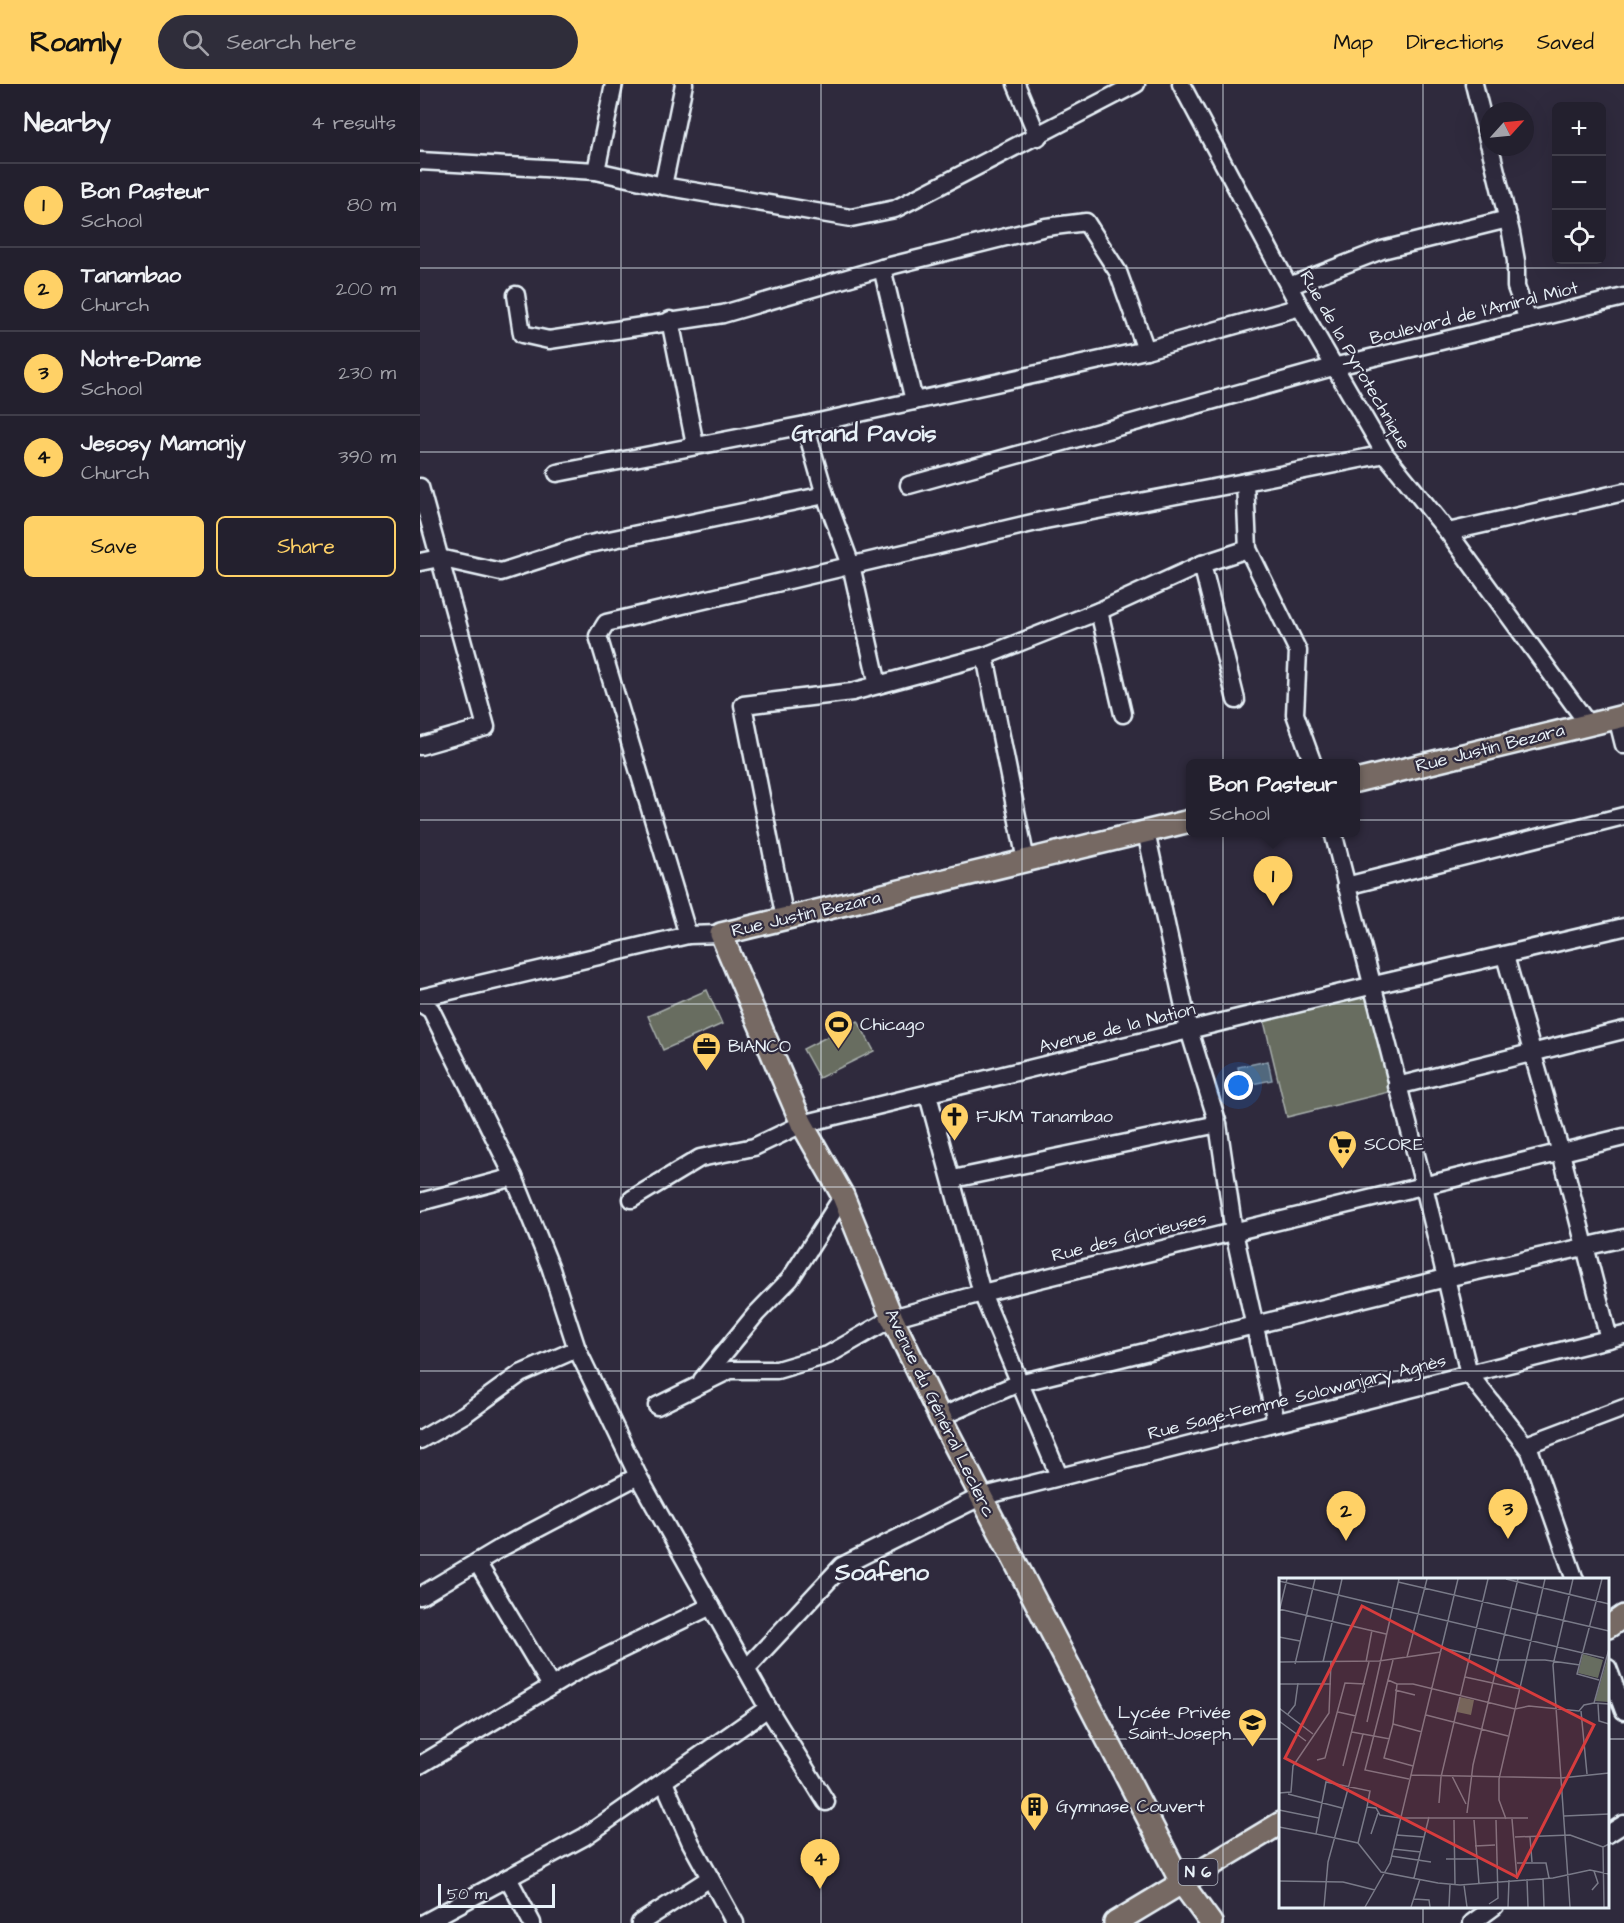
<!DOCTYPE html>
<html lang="en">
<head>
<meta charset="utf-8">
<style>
  :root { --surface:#23202e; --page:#2f2d3a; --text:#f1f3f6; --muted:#a3a3aa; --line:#403e4a; --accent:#ffd166 }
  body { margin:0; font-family:"Architects Daughter",sans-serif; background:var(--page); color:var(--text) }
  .controls { position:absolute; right:18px; top:18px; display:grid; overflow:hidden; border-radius:9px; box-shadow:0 6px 24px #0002 }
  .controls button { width:54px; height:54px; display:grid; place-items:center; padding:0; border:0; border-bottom:2px solid var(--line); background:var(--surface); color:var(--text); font:30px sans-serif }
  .compass { position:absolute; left:1060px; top:18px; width:54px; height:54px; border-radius:50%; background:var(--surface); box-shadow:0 6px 24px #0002; rotate:63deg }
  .scale { position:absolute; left:18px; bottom:15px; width:117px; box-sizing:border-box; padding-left:6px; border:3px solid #e8f1f8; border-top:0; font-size:16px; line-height:21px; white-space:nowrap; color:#e8f1f8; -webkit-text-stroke:4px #2f2a3d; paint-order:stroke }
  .you { position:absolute; left:819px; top:1002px; width:21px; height:21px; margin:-15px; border:4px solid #fff; border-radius:50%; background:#1a73e8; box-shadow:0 0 0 9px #1a73e833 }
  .badge { display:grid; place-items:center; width:39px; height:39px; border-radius:50%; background:var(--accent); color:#111; font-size:20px; font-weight:700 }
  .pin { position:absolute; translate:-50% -50px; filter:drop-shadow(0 2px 3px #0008) }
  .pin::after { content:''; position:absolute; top:32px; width:21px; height:18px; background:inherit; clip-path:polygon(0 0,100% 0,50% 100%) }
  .popup { position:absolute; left:766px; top:675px; width:174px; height:78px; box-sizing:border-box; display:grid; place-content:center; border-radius:9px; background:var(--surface); filter:drop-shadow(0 2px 4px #0005); font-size:20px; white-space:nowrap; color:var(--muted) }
  .popup b { font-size:22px; color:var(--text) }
  .popup::after { content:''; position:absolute; left:50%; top:100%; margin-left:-12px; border:12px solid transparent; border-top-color:var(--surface) }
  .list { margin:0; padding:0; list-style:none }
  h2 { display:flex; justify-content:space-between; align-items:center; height:78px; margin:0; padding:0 24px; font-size:26px }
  h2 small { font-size:20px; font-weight:400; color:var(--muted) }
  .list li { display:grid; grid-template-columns:39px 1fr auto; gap:18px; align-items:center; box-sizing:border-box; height:84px; padding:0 24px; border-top:2px solid var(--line) }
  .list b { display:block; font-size:22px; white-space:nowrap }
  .list p { margin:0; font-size:20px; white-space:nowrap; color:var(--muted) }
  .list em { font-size:20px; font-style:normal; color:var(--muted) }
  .actions { display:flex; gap:12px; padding:18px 24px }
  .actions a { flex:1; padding:14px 0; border:2px solid var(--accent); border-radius:9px; text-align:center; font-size:21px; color:var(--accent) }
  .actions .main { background:var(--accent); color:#111 }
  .icon { flex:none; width:33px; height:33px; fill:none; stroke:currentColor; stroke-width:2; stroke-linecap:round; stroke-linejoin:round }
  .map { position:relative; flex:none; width:1204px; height:1839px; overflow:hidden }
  header { display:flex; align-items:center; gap:36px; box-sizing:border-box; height:84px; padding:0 30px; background:var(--accent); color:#111 }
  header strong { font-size:28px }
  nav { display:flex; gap:33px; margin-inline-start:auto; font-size:21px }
  .search { width:420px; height:54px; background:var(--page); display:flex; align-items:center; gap:15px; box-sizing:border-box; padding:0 21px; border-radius:33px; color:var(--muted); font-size:22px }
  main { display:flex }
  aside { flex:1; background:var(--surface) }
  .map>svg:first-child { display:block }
  .green { fill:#676d60; stroke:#a8afac; stroke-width:1.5 }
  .water { fill:#51687d; stroke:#8d9fae; stroke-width:1.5 }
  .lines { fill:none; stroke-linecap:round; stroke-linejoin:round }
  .minor-casing { stroke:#e8f1f8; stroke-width:21 }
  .major-casing { stroke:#e8f1f8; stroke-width:26 }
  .minor { stroke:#2f2a3d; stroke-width:16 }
  .major { stroke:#766964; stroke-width:21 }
  .grid { fill:none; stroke:#e8f1f8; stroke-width:1.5; stroke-opacity:0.55 }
  .labels { text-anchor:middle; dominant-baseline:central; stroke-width:4.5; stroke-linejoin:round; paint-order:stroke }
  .shield { fill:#2f2a3d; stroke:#b0b5c0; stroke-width:1.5 }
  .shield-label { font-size:16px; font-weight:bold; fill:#e8f1f8 }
  .street-label { font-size:18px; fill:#e8f1f8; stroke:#2f2a3d }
  .poi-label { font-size:18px; fill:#e8f1f8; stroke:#2f2a3d; text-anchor:start }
  .district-label { font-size:24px; font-weight:bold; fill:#e8f1f8; stroke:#2f2a3d }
  .inset-road { fill:none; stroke:#797a88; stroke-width:1.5 }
  .view { fill:#d83c3d; fill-opacity:0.15; stroke:#d83c3d; stroke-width:3 }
  .inset-edge { fill:none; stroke:#e8f1f8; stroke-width:3 }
</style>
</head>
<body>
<header>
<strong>Roamly</strong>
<div class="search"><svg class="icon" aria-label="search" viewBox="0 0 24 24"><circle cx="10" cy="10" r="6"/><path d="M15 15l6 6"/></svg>Search here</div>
<nav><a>Map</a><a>Directions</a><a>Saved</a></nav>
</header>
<main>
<aside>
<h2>Nearby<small>4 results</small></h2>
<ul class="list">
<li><span class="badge">1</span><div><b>Bon Pasteur</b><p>School</p></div><em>80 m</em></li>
<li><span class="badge">2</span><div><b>Tanambao</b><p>Church</p></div><em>200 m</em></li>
<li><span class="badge">3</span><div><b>Notre-Dame</b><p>School</p></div><em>230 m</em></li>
<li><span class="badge">4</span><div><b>Jesosy Mamonjy</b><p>Church</p></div><em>390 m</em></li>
</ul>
<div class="actions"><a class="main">Save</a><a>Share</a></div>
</aside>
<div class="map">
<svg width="1204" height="1839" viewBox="0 0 1204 1839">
  <rect width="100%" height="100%" fill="#2f2a3d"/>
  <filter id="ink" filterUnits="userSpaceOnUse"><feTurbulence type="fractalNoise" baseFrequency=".0167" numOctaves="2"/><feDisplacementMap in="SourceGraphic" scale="12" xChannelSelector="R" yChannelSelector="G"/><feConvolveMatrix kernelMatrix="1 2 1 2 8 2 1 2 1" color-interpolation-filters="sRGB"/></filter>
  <g filter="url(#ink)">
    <g class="green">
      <polygon points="287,906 302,940 243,966 228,932"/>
      <polygon points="948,907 973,1007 867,1033 843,933"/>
      <polygon points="438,937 454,967 399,994 383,965"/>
    </g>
    <polygon class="water" points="848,977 852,996 822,1002 818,983"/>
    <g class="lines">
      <defs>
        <g id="minor">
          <polyline points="596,0 618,53"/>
          <polyline points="761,0 880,223 965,370 1028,448 1168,640"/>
          <polyline points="1054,0 1069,60"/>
          <polyline points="1070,63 1091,149 1096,177 1096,203 1108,236"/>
          <polyline points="0,77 176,87 243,102 431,134 475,125 716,0"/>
          <polyline points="176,87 194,0"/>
          <polyline points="243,102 264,0"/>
          <polyline points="462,184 494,317"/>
          <polyline points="869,202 962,166 1088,135"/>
          <polyline points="96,211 102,250 129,256 303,230 462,184 626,143 666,138 698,188 726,266"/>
          <polyline points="250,236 275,361"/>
          <polyline points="137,389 385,341 726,266 880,223"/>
          <polyline points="489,401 913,283 1204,213"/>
          <polyline points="0,403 66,643 0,662"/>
          <polyline points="405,411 431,481 458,601"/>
          <polyline points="1028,448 1204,408"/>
          <polyline points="0,478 19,474 81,488 165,461 405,411 385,341"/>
          <polyline points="782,480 816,616"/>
          <polyline points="679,527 703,630"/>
          <polyline points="565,572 606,777"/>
          <polyline points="1197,633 1204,661"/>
          <polyline points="893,680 875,630 878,567 828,465 825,398 965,370"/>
          <polyline points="726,748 769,946 798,1040 814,1148 856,1338"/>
          <polyline points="913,748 1004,1102 1049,1290 1110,1367 1155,1496"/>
          <polyline points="926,802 1204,732"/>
          <polyline points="365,835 323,621 432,608 565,572 679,527 782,480 828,465"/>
          <polyline points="268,851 178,552 186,539 625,436 825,398"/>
          <polyline points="1085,872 1141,1069 1189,1255"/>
          <polyline points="0,914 268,851 301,850"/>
          <polyline points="0,919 11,926 94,1093 130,1182 157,1265 218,1392 348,1624 406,1718"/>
          <polyline points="977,1002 1204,946"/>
          <polyline points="508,1011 562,1209 639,1392"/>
          <polyline points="533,1095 798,1040"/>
          <polyline points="212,1115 280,1074 334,1063 382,1040 950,902 1204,843"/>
          <polyline points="0,1118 94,1093"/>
          <polyline points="282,1296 336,1230 370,1195 423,1112"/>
          <polyline points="237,1322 310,1286 357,1286 408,1271 472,1234 562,1209 1204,1053"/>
          <polyline points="520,1333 599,1299 1026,1194 1204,1154"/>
          <polyline points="0,1356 45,1330 100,1290 157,1265"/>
          <polyline points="1106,1361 1204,1324"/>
          <polyline points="57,1478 131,1602"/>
          <polyline points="0,1512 79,1465 218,1392"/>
          <polyline points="1188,1584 1204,1627"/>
          <polyline points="326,1585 422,1482 560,1413 1204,1251"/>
          <polyline points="0,1681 157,1587 291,1522"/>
          <polyline points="244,1698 271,1759 315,1839"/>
          <polyline points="1188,1750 1204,1740"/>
          <polyline points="88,1794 112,1839"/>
          <polyline points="4,1839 164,1753 348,1624"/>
          <polyline points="220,1839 290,1794"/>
          <polyline points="1052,1839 1075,1822"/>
        </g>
        <g id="major">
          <polyline points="936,697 1204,632"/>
          <polyline points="770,737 301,850 382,1040 423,1112 472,1234 520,1333 761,1798 791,1839"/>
          <polyline points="1188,1543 1204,1532"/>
          <polyline points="695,1839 861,1739"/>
        </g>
      </defs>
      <use href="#minor" class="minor-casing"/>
      <use href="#major" class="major-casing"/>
      <use href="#minor" class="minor"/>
      <use href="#major" class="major"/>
    </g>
  </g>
  <path class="grid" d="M 201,0 L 201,1839M 401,0 L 401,1839M 602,0 L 602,1839M 803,0 L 803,1839M 1003,0 L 1003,1496M 0,184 L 1204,184M 0,368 L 1204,368M 0,552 L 1204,552M 0,736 L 1204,736M 0,920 L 1204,920M 0,1103 L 1204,1103M 0,1287 L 1204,1287M 0,1471 L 1204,1471M 0,1655 L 861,1655M 1188,1655 L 1204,1655M 1003,1822 L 1003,1839"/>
  <defs>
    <symbol id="stadium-pin" viewBox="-11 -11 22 30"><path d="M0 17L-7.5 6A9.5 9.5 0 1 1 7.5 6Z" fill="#ffd166" stroke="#2f2a3d"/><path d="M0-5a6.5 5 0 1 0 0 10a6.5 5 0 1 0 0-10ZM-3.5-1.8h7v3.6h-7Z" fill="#111"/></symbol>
    <symbol id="office-pin" viewBox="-11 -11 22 30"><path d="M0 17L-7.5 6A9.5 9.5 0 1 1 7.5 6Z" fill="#ffd166" stroke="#2f2a3d"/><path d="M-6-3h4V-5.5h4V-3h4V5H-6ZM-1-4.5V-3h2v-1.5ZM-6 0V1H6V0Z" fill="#111"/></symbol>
    <symbol id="church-pin" viewBox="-11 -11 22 30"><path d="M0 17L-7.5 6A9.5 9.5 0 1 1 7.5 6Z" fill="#ffd166" stroke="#2f2a3d"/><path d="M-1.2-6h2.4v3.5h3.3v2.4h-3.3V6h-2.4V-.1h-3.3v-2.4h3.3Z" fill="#111"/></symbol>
    <symbol id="supermarket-pin" viewBox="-11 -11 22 30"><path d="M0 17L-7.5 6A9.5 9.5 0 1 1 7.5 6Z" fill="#ffd166" stroke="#2f2a3d"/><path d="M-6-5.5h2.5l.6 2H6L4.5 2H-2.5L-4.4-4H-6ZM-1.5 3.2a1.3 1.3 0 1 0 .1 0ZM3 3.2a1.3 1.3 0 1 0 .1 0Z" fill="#111"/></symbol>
    <symbol id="school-pin" viewBox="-11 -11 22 30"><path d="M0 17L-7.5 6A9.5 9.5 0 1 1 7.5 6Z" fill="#ffd166" stroke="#2f2a3d"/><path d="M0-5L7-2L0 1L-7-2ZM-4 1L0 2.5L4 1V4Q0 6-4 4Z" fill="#111"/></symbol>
    <symbol id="building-pin" viewBox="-11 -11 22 30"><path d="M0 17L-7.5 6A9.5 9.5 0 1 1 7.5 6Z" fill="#ffd166" stroke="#2f2a3d"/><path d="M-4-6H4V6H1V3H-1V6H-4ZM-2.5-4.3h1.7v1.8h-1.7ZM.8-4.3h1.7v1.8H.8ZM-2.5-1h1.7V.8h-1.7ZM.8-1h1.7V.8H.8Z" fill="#111"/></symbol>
  </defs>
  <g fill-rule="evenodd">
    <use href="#stadium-pin" x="402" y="924" width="33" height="45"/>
    <use href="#office-pin" x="270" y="946" width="33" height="45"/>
    <use href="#church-pin" x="518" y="1016" width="33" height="45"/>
    <use href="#supermarket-pin" x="906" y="1044" width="33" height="45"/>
    <use href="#school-pin" x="816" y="1622" width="33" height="45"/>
    <use href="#building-pin" x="598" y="1706" width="33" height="45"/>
  </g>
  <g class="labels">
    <rect class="shield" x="758.5" y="1775" width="39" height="26" rx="4.5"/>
    <g class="shield-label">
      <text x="778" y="1788">N 6</text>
    </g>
    <g class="street-label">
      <text transform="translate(1054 229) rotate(-14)">Boulevard de l'Amiral Miot</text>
      <text transform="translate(935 276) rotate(60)">Rue de la Pyrotechnique</text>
      <text transform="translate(1070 664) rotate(-14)">Rue Justin Bezara</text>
      <text transform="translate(386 830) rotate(-13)">Rue Justin Bezara</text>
      <text transform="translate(697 944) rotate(-14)">Avenue de la Nation</text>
      <text transform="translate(709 1153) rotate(-14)">Rue des Glorieuses</text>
      <text transform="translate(877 1313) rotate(-14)">Rue Sage-Femme Solowanjary Agnès</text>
      <text transform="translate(520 1329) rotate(64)">Avenue du Général Leclerc</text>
    </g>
    <g class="poi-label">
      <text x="440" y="940">Chicago</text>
      <text x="308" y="962">BIANCO</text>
      <text x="556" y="1032">FJKM Tanambao</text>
      <text x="944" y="1060">SCORE</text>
      <text x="811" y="1628" text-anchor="end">Lycée Privée<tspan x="811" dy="21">Saint-Joseph</tspan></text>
      <text x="636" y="1722">Gymnase Couvert</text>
    </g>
    <g class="district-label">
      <text x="444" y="350">Grand Pavois</text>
      <text x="462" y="1489">Soafeno</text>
    </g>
  </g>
  <g transform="translate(859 1494)">
    <rect width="330" height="330" fill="#2f2a3d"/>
    <path d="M 330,75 L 330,124 L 316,123 ZM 304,76 L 324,82 L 319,100 L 299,95 ZM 181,119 L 195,122 L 192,137 L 178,134 Z" fill="#676d60"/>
    <path class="inset-road" d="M 179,1 L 132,197 L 282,200 L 330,195M 227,1 L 330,26M 0,3 L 325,80M 119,4 L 330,53M 0,31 L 107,56M 0,34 L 8,1M 0,59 L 21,63M 163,70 L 219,82 L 266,82 L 301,87M 330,71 L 315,125 L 330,126M 128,79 L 148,1M 114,82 L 109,102 L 118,106 L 134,106 L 236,131 L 250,128 L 300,133 L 305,127 L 315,125M 0,84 L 100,83 L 162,74M 44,84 L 63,1M 87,84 L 93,52M 16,86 L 36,1M 186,99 L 241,111M 109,102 L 86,192 L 130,201M 320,102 L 298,96 L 323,1M 0,106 L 52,106M 118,106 L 114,146 L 105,180 L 134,188M 116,112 L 136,117M 319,126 L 320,143 L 330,146M 0,130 L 34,156M 302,133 L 308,196M 59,134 L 77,138M 9,136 L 16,127 L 19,105M 147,137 L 229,158M 0,143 L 27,163M 88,144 L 120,1M 114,146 L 143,154M 84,156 L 111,161M 38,182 L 46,180 L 66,105 L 86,106M 64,188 L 90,84M 173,198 L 187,226M 0,215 L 12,214 L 14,188 L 50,135 L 52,84M 9,216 L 63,230M 160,225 L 162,199 L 209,1M 0,232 L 40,240 L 37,256 L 79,265 L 102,294 L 159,305 L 181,307 L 274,300 L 311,292 L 330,296M 188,235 L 194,187 L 239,1M 285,238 L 330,236M 40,240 L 47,204 L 91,213 L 88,229M 227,241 L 220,222 L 220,201 L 266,1M 233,241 L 238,301M 175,242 L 176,307M 195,242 L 200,306M 0,249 L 37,256M 92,256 L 99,235M 117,257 L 145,259M 236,259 L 291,257 L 324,269M 251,259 L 253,284M 79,265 L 88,229 L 97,230 L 101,237 L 121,240 L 249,240M 196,268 L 216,267M 114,271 L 142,274M 112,278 L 152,284M 167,281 L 197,281M 238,285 L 267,285 L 270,300M 135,300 L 150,239M 264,300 L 265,329M 248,301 L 249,329M 0,303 L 64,304 L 96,312M 185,307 L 188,329M 313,312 L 319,305 L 315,293M 135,321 L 150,322 L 151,329M 210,326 L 219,320 L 217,242M 45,329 L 49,284 L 84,156 L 73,154M 86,329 L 111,285 L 132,197M 132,329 L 141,301M 170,329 L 171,307M 229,329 L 230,302M 291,329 L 274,87 L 294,1M 325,329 L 324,269 L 330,266"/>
    <path class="view" d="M 83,28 L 315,147 L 238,299 L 6,180 Z"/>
    <rect width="330" height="330" class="inset-edge"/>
  </g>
</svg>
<div class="controls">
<button>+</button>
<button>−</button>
<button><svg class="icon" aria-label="locate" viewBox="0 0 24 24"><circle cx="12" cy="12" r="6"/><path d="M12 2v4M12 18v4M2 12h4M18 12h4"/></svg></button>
</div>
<svg class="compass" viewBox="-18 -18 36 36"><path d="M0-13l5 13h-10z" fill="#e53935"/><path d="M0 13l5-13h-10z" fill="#a3a3aa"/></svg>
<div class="scale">50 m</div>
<div class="you"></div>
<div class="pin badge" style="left:853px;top:822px">1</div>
<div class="popup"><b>Bon Pasteur</b>School</div>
<div class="pin badge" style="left:926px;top:1457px">2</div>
<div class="pin badge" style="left:1088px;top:1455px">3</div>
<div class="pin badge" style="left:400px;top:1805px">4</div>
</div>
</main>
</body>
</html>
